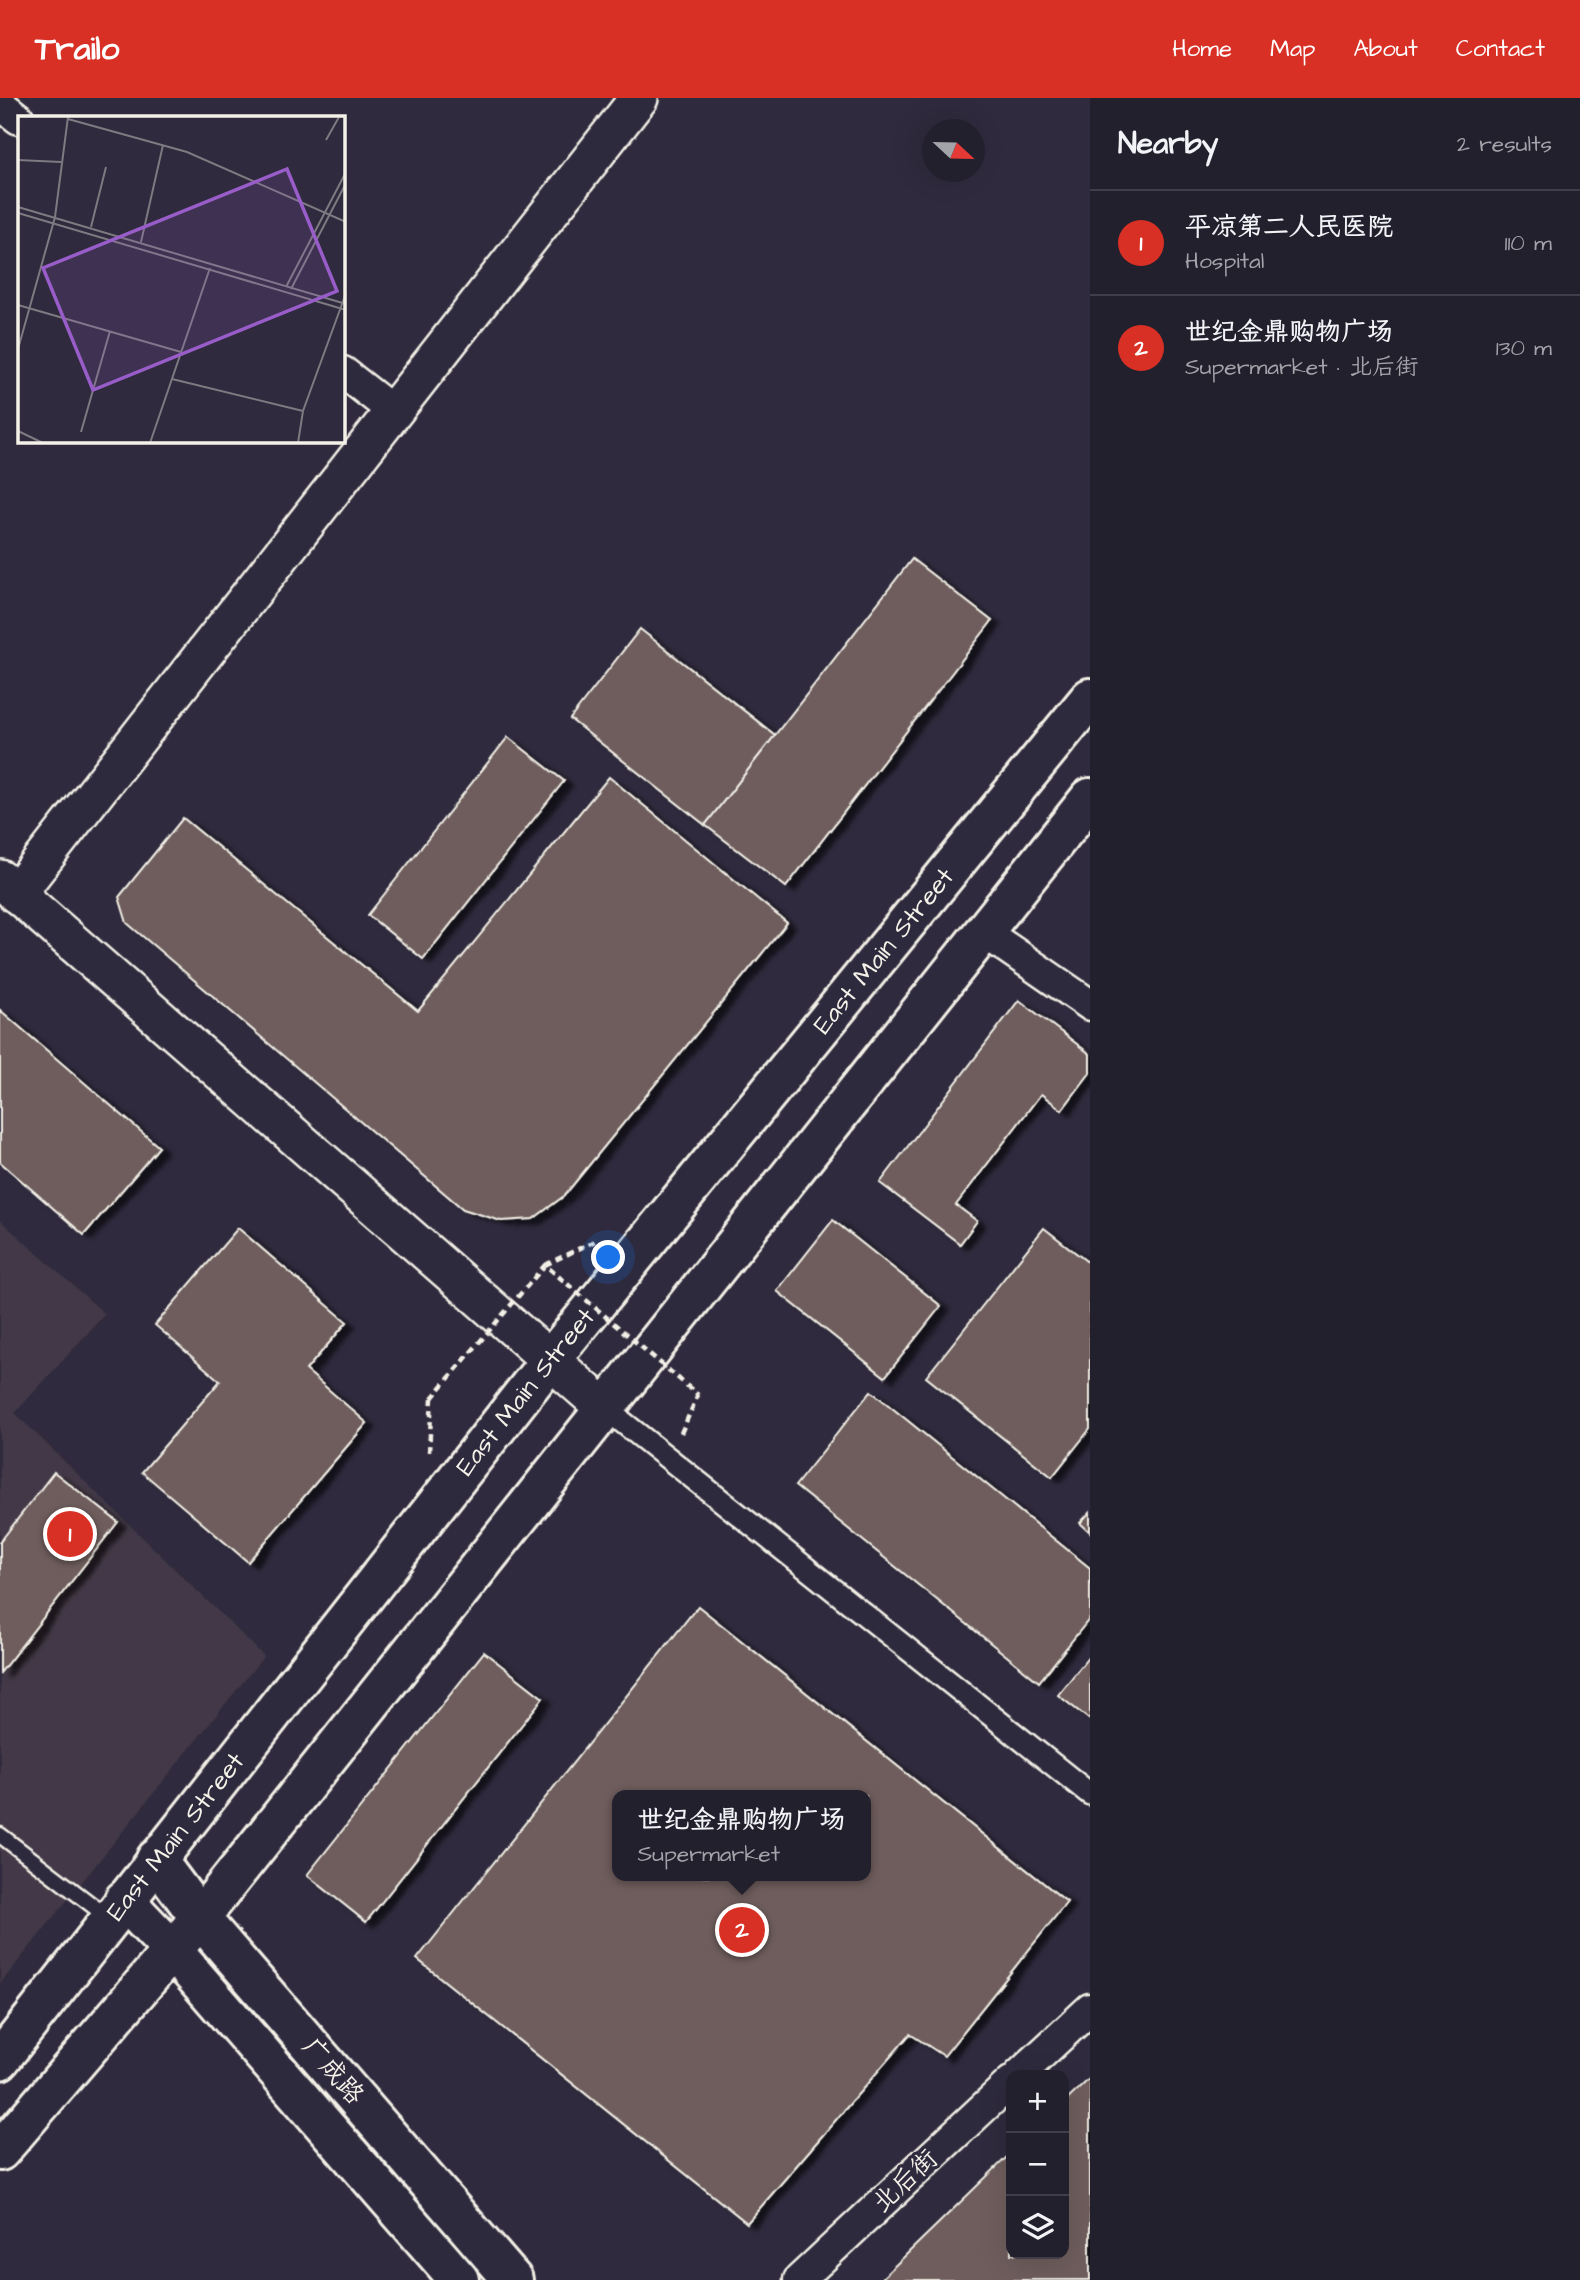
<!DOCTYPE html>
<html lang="en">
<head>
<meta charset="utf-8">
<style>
  :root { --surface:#23202e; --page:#2f2d3a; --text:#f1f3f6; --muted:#a3a3aa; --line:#403e4a; --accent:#d93025 }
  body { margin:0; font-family:"Architects Daughter","LXGW WenKai TC",sans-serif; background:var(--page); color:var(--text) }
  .controls { position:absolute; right:21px; bottom:21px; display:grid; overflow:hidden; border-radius:14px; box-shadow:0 7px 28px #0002 }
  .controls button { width:63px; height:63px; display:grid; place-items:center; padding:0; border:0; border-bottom:2px solid var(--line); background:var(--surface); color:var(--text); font:35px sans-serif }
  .compass { position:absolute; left:922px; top:21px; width:63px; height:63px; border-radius:50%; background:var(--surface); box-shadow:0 7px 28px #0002; rotate:112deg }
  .you { position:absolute; left:609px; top:1160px; width:24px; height:24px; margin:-18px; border:5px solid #fff; border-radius:50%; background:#1a73e8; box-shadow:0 0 0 10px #1a73e833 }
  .badge { display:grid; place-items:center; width:46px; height:46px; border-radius:50%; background:var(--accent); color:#fff; font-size:23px; font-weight:700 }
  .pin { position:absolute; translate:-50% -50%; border:4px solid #fff; box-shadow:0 2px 7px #0006 }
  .popup { position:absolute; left:612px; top:1692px; width:259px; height:91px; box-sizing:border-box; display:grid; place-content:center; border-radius:14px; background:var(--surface); filter:drop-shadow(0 2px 5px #0005); font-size:23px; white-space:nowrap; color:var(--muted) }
  .popup b { font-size:26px; color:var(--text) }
  .popup::after { content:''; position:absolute; left:50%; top:100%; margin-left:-14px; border:14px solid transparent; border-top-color:var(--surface) }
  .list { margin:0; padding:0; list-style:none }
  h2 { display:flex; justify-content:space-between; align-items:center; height:91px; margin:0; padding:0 28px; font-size:30px }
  h2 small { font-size:23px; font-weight:400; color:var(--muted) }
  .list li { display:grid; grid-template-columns:46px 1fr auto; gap:21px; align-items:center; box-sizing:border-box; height:105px; padding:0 28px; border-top:2px solid var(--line) }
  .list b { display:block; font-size:26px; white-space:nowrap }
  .list p { margin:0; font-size:23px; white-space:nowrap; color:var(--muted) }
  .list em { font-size:23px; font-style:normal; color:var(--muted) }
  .icon { flex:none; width:38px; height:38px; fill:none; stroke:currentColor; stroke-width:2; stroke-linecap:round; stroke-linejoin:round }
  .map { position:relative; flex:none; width:1090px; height:2182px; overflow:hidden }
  header { display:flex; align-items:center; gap:42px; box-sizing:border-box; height:98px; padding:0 35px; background:var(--accent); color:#fff }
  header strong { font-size:33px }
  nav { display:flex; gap:38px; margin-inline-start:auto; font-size:24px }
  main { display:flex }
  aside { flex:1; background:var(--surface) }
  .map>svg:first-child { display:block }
  .built { fill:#423946 }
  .building { fill:#6e5d5c; stroke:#f4f1e8; stroke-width:2; fill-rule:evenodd; filter:url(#shadow) }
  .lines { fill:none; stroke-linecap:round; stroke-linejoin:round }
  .service-casing { stroke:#f4f1e8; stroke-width:19 }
  .pedestrian-casing { stroke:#f4f1e8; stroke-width:26 }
  .minor-casing { stroke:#f4f1e8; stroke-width:35 }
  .tertiary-casing { stroke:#f4f1e8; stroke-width:42 }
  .secondary-casing { stroke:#f4f1e8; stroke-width:44 }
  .path { stroke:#f4f1e8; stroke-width:4.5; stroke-dasharray:7 5; stroke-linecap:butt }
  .service { stroke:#2f2a3d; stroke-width:14 }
  .pedestrian { stroke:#2f2a3d; stroke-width:21 }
  .minor { stroke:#2f2a3d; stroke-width:30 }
  .tertiary { stroke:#2f2a3d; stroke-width:37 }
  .secondary { stroke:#2f2a3d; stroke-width:38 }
  .path-bridge { stroke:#f4f1e8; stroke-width:4.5; stroke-dasharray:7 5; stroke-linecap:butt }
  .labels { text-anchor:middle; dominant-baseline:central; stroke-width:6; stroke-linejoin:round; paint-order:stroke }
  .street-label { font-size:26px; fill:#f4f1e8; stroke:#2f2a3d }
  .inset-road { fill:none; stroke:#7e7a81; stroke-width:2 }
  .view { fill:#995dc9; fill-opacity:0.15; stroke:#995dc9; stroke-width:3.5 }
  .inset-edge { fill:none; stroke:#f4f1e8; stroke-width:3.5 }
</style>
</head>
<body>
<header>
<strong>Trailo</strong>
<nav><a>Home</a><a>Map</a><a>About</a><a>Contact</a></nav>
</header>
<main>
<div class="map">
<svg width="1090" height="2182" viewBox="0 0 1090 2182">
  <defs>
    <filter id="shadow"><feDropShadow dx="8" dy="4.5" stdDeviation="2" flood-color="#0009"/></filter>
  </defs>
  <rect width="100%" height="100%" fill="#2f2a3d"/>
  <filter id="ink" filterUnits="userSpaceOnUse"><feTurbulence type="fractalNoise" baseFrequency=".0143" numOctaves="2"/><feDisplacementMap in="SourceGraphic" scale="14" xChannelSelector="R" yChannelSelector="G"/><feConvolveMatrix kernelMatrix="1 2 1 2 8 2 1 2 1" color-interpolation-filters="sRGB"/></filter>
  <g filter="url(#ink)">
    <polygon class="built" points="0,1122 105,1216 15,1315 264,1558 0,1886"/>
    <g class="building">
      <polygon points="912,461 992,523 786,789 705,727"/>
      <polygon points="640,531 775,637 705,727 570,621"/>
      <polygon points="508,639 564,683 423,861 368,817"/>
      <polygon points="609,679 787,825 564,1098 533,1121 501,1123 463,1111 127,825 119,799 183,720 418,913"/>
      <polygon points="1019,902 1090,956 1090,975 1062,1012 1041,996 956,1107 977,1123 960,1146 880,1085"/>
      <polygon points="0,912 159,1049 84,1137 0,1064"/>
      <polygon points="833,1122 941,1208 885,1279 777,1193"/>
      <polygon points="238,1130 347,1224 306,1272 367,1325 248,1464 142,1374 220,1283 155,1227"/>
      <polygon points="1044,1130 1090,1166 1090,1331 1052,1379 926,1279"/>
      <polygon points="871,1293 1090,1470 1090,1520 1039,1584 795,1388"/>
      <polygon points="54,1374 118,1424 0,1575 0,1444"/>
      <polygon points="1090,1414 1090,1434 1080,1425"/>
      <path d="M 698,1508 L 1067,1804 L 944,1958 L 910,1936 L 747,2125 L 417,1861 ZM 618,1697 L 866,1697 L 866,1778 L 618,1778 Z"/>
      <polygon points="484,1554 543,1600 366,1824 307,1777"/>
      <polygon points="1090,1557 1090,1622 1058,1597"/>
      <polygon points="1090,1980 1090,2182 880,2182 1011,2055 1011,2156 1064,2156 1064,2005"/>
    </g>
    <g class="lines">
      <defs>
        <polyline id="service" points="0,1737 109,1820"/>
        <polyline id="pedestrian" points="605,1310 1090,1696"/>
        <g id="minor">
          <polyline points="0,6 19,21"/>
          <polyline points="343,274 394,314"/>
          <polyline points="984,834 1090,907"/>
          <polyline points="1019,1977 1090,1911"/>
          <polyline points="799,2182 1011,1984"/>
        </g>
        <g id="tertiary">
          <polyline points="0,781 605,1310"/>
          <polyline points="16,796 639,0"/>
        </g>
        <g id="secondary">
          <polyline points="156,1761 200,1820 513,2182"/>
          <polyline points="124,1802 172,1852 459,2182"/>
          <path id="s1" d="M 0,1962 L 550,1262 L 1090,600"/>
          <polyline points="0,2053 200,1820 1090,700"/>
        </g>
      </defs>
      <use href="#service" class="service-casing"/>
      <use href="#pedestrian" class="pedestrian-casing"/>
      <use href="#minor" class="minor-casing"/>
      <use href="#tertiary" class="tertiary-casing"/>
      <use href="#secondary" class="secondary-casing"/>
      <g class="path">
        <polyline points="545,1167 597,1142"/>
        <polyline points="681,1335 698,1297"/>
        <polyline points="429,1354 432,1300"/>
      </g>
      <use href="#service" class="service"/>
      <use href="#pedestrian" class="pedestrian"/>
      <use href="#minor" class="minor"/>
      <use href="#tertiary" class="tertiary"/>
      <use href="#secondary" class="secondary"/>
      <polyline class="path-bridge" points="432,1300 545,1167 698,1297"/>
    </g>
  </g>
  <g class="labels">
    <g class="street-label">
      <text stroke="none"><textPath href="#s1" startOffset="1418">East Main Street</textPath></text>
      <text stroke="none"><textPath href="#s1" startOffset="850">East Main Street</textPath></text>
      <text stroke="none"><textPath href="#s1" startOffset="284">East Main Street</textPath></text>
      <text transform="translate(333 1973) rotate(49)">广成路</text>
      <text transform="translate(905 2083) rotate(-43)">北后街</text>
    </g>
  </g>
  <g transform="translate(18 18)">
    <rect width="327" height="327" fill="#2f2a3d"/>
    <path class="inset-road" d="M 50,3 L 169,36 L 328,106M 308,24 L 321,1M 0,44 L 43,46M 0,91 L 328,188M 0,97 L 328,194M 73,111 L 88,51M 123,126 L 145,29M 268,171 L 328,56M 273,173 L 328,67M 0,189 L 163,236M 0,233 L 37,101 L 50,1M 154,263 L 285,295M 0,315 L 25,327M 63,316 L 92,215M 132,327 L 192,152M 280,327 L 285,295 L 328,177"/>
    <path class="view" d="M 269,53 L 319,175 L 75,274 L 25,152 Z"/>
    <rect width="327" height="327" class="inset-edge"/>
  </g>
</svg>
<div class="controls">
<button>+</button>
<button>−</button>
<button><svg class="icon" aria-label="layers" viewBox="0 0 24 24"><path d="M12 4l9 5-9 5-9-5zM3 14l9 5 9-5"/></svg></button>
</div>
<svg class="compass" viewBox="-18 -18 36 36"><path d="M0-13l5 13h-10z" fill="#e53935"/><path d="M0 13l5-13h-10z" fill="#a3a3aa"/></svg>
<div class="you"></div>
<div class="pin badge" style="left:70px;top:1436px">1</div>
<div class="pin badge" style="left:742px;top:1832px">2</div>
<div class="popup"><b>世纪金鼎购物广场</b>Supermarket</div>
</div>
<aside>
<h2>Nearby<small>2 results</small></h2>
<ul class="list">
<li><span class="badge">1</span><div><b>平凉第二人民医院</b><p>Hospital</p></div><em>110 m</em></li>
<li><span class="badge">2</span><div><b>世纪金鼎购物广场</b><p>Supermarket · 北后街</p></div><em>130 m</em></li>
</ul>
</aside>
</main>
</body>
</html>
